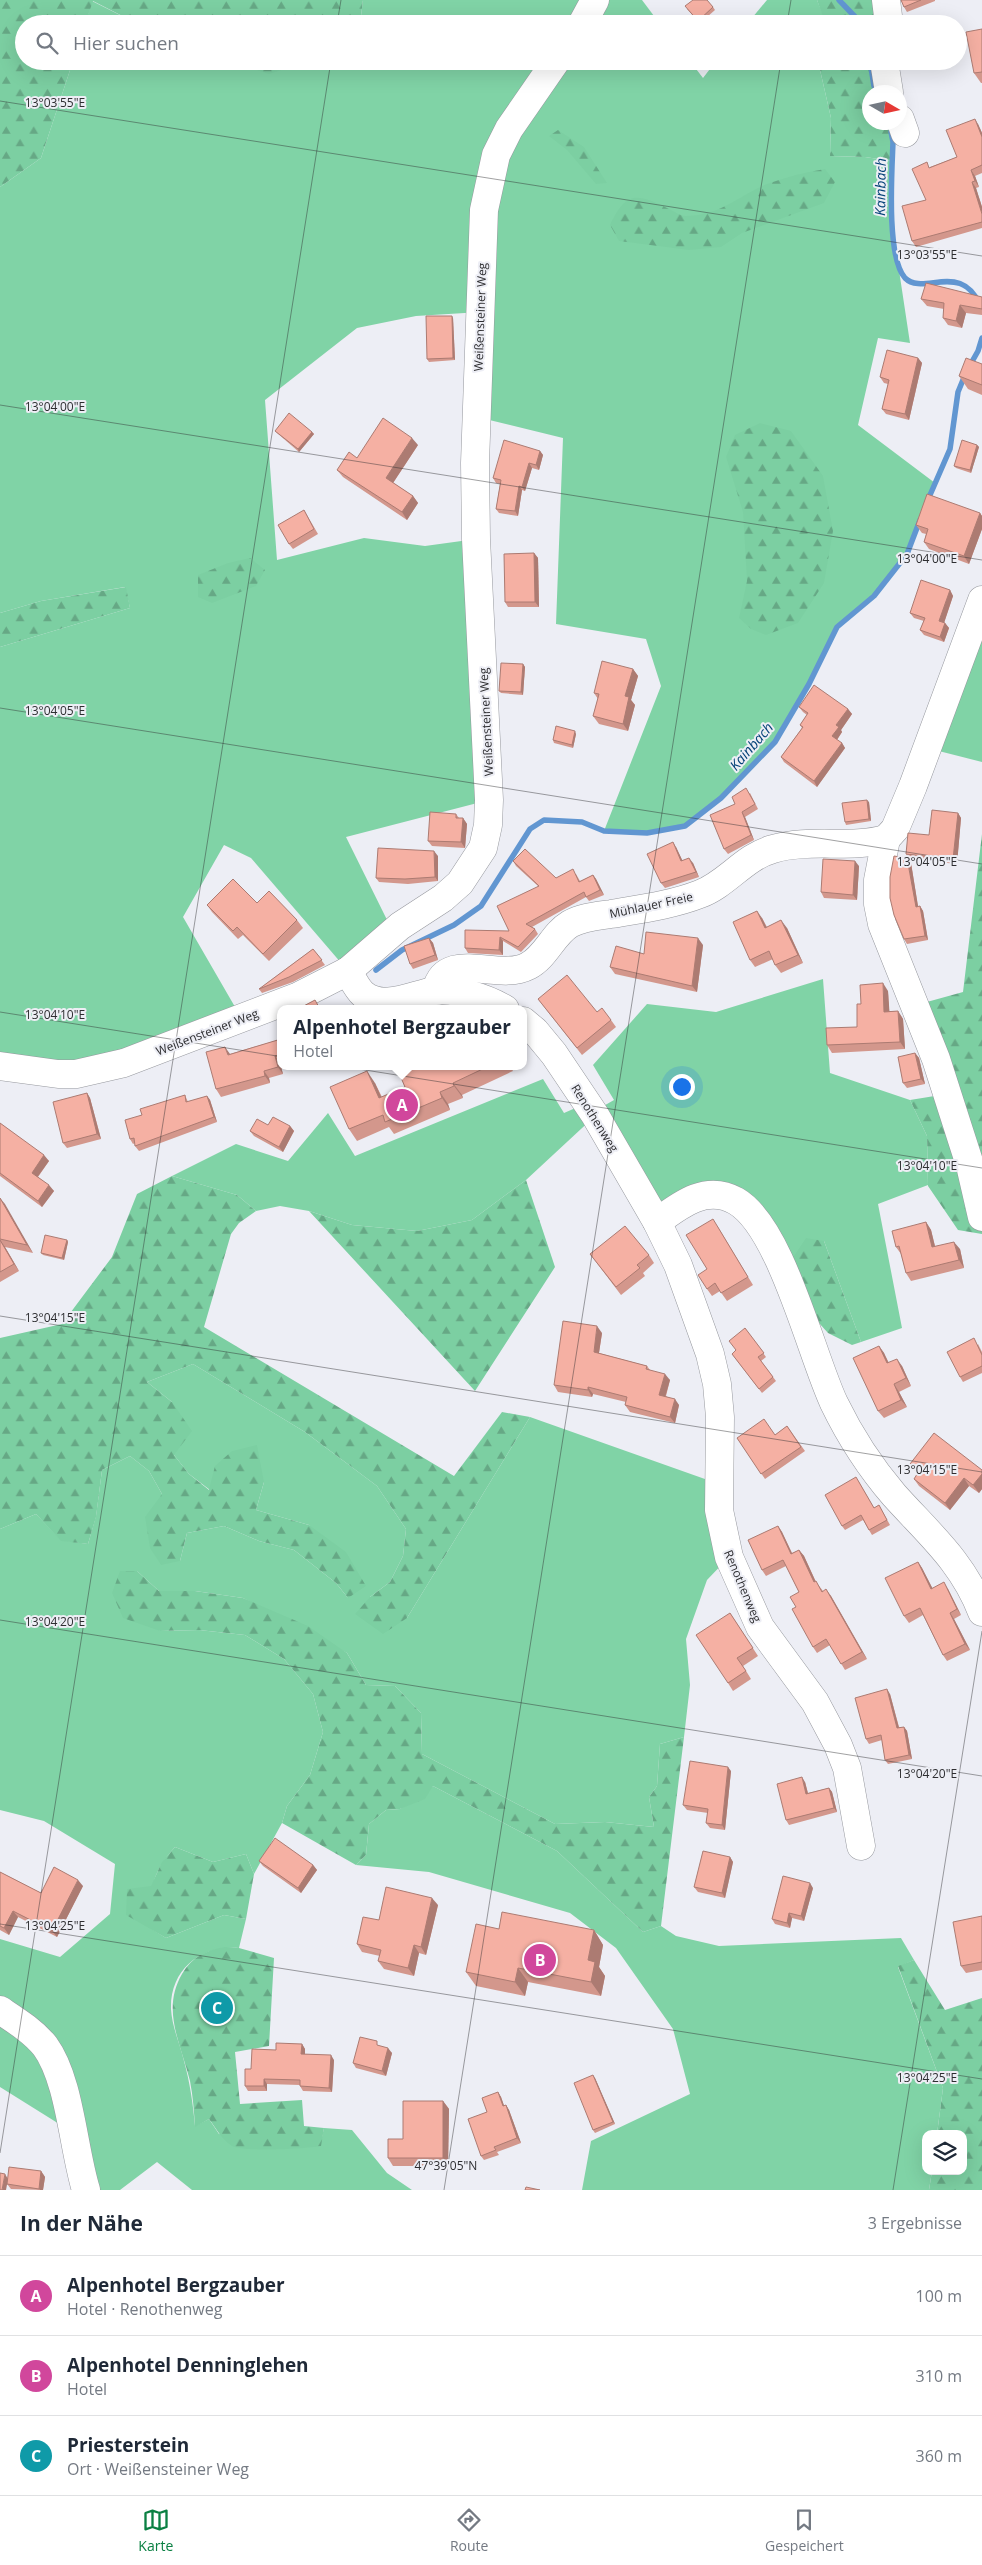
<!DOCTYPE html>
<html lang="de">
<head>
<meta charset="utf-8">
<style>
  :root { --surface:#fff; --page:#f2f2f3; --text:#1f2937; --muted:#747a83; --line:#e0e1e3; --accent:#0b8043 }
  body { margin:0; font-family:"Open Sans",sans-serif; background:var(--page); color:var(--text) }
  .controls { position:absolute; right:15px; bottom:15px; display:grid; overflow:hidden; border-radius:10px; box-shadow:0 5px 20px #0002 }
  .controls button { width:45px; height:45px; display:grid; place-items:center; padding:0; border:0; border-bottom:1px solid var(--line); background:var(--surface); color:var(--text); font:25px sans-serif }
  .compass { position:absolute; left:862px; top:85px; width:45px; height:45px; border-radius:50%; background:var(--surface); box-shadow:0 5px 20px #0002; rotate:99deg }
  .you { position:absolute; left:681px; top:1086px; width:18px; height:18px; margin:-12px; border:4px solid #fff; border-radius:50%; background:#1a73e8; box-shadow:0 0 0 8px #1a73e833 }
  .badge { display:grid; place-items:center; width:32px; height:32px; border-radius:50%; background:var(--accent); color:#fff; font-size:16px; font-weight:700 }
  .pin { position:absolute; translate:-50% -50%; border:2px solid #fff; box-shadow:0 1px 5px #0006 }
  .popup { position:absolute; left:277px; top:1005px; width:250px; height:65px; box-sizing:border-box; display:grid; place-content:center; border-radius:10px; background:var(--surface); filter:drop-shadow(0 1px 4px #0005); font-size:16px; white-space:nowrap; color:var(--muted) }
  .popup b { font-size:19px; color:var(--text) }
  .popup::after { content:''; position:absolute; left:50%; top:100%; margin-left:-10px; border:10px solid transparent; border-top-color:var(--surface) }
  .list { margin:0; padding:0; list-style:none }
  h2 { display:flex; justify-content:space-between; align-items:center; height:65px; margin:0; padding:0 20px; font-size:21px }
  h2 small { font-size:16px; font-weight:400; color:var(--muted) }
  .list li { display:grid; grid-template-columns:32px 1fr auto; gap:15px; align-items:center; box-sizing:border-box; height:80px; padding:0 20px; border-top:1px solid var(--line) }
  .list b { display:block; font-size:19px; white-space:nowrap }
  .list p { margin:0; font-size:16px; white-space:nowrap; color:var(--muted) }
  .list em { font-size:16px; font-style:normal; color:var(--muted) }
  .icon { flex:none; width:28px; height:28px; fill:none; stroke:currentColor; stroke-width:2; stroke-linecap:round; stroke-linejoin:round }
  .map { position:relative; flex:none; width:982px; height:2190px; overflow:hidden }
  .search { position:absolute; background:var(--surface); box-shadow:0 5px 20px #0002; left:15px; right:15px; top:15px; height:55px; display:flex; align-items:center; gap:12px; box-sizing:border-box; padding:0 18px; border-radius:28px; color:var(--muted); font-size:19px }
  .sheet { height:305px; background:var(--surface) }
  nav { display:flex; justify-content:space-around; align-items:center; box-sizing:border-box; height:70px; border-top:1px solid var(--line); background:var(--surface); font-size:14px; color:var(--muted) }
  nav a { display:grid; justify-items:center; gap:2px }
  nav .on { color:var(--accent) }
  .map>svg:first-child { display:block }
  .grass { fill:#80d3a6 }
  .forest { fill:url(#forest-firs) }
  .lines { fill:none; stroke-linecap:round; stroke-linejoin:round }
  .stream { stroke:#6196d1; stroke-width:5.5 }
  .minor-casing { stroke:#96989e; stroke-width:29 }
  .minor { stroke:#fff; stroke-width:28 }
  .wall { fill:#d3978c }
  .shaded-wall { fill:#ac7b72 }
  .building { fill:#f5b0a3; stroke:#ac7b72 }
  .ticks { fill:none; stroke:#2e2e31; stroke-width:1; stroke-opacity:0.45 }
  .labels { text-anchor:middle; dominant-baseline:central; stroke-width:4; stroke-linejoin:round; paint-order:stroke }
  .street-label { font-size:12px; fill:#2e2e31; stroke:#edeef5 }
  .water-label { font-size:14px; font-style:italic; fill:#054278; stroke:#edeef5 }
  .ticks-label { font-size:12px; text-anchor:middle; fill:#2e2e31; stroke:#edeef5; stroke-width:4; stroke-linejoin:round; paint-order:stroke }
</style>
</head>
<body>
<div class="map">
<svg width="982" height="2190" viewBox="0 0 982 2190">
  <defs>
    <pattern id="forest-firs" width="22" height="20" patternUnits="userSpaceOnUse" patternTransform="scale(1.25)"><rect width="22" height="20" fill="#7ccfa2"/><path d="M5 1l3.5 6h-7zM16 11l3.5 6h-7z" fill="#66a885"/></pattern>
  </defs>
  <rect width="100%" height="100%" fill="#edeef5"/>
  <g class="grass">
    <polygon points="363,0 642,0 660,24 360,24"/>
    <polygon points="767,0 817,0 824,17 821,24 747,24"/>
    <polygon points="92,1 138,24 85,24"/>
    <polygon points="73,61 228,61 269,73 311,61 690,61 703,78 716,61 818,61 831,118 830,156 865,157 892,161 889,204 910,343 878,338 858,425 935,483 907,554 874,596 837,627 809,685 775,742 721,798 685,826 647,833 604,831 661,686 646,639 556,624 563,438 477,417 481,312 416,316 357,328 265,400 277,560 364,538 425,546 476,539 489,800 346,837 393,932 348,971 251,858 224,845 183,917 242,1019 124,1063 0,1066 0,647 130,608 125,587 41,601 0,613 0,187 41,158"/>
    <polygon points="982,600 982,762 927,748"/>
    <polygon points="823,979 830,1073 910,1100 927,1136 928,1185 878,1204 902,1328 861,1342 824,1241 784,1271 735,1201 657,1222 595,1116 526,1180 472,1220 417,1231 352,1225 309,1211 280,1206 256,1211 237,1195 172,1176 236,1144 288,1161 328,1113 355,1156 543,1079 564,1113 587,1103 593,1112 614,1100 593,1065 647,1004 716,1012"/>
    <path d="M 193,1364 L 305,1432 L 377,1486 L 406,1529 L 403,1556 L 390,1582 L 370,1597 L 407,1618 L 530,1417 L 719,1484 L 729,1557 L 707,1580 L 686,1639 L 690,1685 L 684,1737 L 660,1744 L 657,1786 L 649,1797 L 654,1827 L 605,1822 L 555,1824 L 422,1754 L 421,1713 L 395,1686 L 366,1685 L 347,1653 L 243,1598 L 195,1591 L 159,1591 L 137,1571 L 160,1631 L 199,1630 L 245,1635 L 284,1659 L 313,1694 L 323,1732 L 310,1775 L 287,1806 L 282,1823 L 254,1874 L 246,1854 L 213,1862 L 175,1847 C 149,1876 151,1891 150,1928 L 166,1938 L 224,1915 L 246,1919 L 239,1948 C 201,1945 170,1969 171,2009 C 172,2027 180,2044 184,2061 C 190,2083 193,2104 195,2126 L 209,2119 L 219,2134 L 320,2146 L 324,2128 L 352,2130 L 387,2173 L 412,2190 L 192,2190 L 157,2162 L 120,2190 L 86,2190 L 72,2132 L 0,2087 L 0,1939 L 60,1957 L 110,1914 L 115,1864 L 44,1821 L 0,1810 L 0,1529 L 36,1514 L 61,1540 L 88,1544 L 96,1516 L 102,1470 L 130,1456 L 149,1471 L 162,1494 L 180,1561 L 187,1533 L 224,1526 L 259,1541 L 294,1550 L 336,1583 L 348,1598 L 309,1525 L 256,1510 L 264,1482 L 210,1490 L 189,1474 L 174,1455 L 172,1402 L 147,1382 Z"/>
    <polygon points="433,1786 557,1851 643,1932 661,1926 676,1936 719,1946 901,1938 914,1960 898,1967 943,2088 937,2134 926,2134 926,2171 932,2171 929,2190 582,2190 591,2141 690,2094 673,2029 616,1948 570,1913 429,1872 356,1865 366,1855 369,1824 386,1810 400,1809"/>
  </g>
  <g class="forest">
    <polygon points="0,0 363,0 360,24 138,24 93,1 85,24 24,24 24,61 73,61 41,158 0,187"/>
    <polygon points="817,0 886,0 889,24 821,24 823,17"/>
    <polygon points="228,61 311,61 269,74"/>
    <polygon points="818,61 884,61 886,92 870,92 870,122 889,123 893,142 892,161 865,157 830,156 831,118"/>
    <polygon points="558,130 584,147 607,183 596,184 567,150 549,136"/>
    <path d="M 825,169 L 835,182 L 824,203 L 742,233 L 721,247 L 689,250 L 619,241 L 610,225 C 626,191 637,193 669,209 C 674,211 680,216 686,216 C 722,215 736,197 767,184 C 786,177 805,172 825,169 Z"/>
    <polygon points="760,423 791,431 823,476 833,531 824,583 798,623 766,635 751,629 739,618 747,581 743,512 726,457 735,435"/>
    <polygon points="250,558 265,570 256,586 212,603 198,597 198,575 228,563"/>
    <polygon points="126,587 130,608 0,647 0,613 41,601"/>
    <polygon points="982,834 982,1234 958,1230 928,1186 927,1136 910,1100 947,1094 916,1005 963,992"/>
    <polygon points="172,1176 237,1195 256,1211 239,1223 231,1234 204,1327 454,1476 502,1412 530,1417 407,1618 383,1634 355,1614 370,1597 390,1582 403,1556 406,1529 377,1486 305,1432 193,1364 147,1382 172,1402 192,1431 174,1455 189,1474 209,1490 215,1466 232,1451 257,1445 264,1482 256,1510 309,1525 346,1552 366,1586 348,1598 336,1583 294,1550 259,1541 224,1526 187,1533 180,1561 161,1565 150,1548 145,1517 162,1494 149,1471 130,1456 102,1470 96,1517 88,1544 61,1541 36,1514 0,1529 0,1338 62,1324 112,1257 137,1194"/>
    <polygon points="526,1180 555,1267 475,1391 309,1211 352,1225 417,1231 472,1220"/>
    <polygon points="806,1238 824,1241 861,1342 852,1345 828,1333 819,1323 803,1320 784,1271"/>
    <polygon points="120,1571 137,1571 159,1591 195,1591 243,1598 308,1626 347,1653 366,1685 395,1686 421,1713 422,1754 555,1824 605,1822 654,1827 649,1797 657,1786 660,1744 684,1737 661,1926 643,1932 557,1851 433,1786 425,1799 400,1809 386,1810 369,1824 366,1855 356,1865 282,1823 287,1806 310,1775 323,1732 313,1694 284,1659 245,1635 199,1630 160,1631 123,1618 112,1593"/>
    <polygon points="175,1847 213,1862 246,1854 254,1874 246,1919 224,1915 166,1938 126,1915 127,1889 151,1886 162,1862"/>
    <path d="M 225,1947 L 239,1948 L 274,1958 L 269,2046 L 235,2052 L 240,2104 L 302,2100 L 304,2126 L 324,2128 L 321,2146 C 306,2149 243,2152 232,2146 C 222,2140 216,2128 209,2119 L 195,2127 C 194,2112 193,2096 190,2081 C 181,2044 161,2010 182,1974 C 192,1957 206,1950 225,1947 Z"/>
    <polygon points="914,1960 945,2010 982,1998 982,2190 929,2190 932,2171 963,2171 963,2134 937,2134 943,2088 898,1966"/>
  </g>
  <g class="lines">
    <g class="stream">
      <polyline points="839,0 862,24"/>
      <polyline points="870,61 874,86"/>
      <path d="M 891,132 L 893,142 C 892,170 886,257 905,278 C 924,297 963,258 982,310"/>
      <polyline points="969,367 978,351 982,338"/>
      <polyline points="927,502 950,449 958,392 965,375"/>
      <polyline points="376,970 402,950 454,925 481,906 530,829 544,820 582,822 604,831 647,833 685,826 721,798 775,742 809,684 837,627 874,596 907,554 920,520"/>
    </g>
    <defs>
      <g id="minor">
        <polyline points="886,0 889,24"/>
        <polyline points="582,24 595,0"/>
        <polyline points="884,61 889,92"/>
        <polyline points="900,119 905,133"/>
        <polyline points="982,600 913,786 895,829 886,839 878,880 878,904 882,924 936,1059 970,1165 982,1217"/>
        <path d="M 348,971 C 352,978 357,989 363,994 C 383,1011 412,995 434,991 C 456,988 486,998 505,1009"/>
        <path d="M 436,991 C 445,948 498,982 528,966 C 546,957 553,934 570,924 C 582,917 597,916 611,914 C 640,909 672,905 700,894 C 727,884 744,857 773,849 C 810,838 849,849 886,839"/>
        <polyline points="523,1021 535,1031 554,1054 595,1115 657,1222 678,1265 710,1354 717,1384 720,1417 719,1510 729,1557 760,1627 815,1702 838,1745 847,1768 861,1846"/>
        <polyline points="0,1066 58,1074 76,1074 124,1063 299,996 348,971 400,926 443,898 460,883 483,848 488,825 489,800 476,539 475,463 484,210 496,155 509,129 556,61"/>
        <path d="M 657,1222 C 680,1205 706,1184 736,1201 C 781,1227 811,1354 834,1403 C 850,1436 870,1467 894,1495 C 929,1534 963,1562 982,1612"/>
        <path d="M 0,2010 C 15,2020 33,2031 45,2046 C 70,2080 73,2148 86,2190"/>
      </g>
    </defs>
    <use href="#minor" class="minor-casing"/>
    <use href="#minor" class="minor"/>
  </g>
  <g class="wall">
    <polygon points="901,0 935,0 935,1 907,12 904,7"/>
    <polygon points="713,7 715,10 700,23 687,9"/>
    <polygon points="982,29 982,83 981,83 974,73"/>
    <polygon points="978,124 982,133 982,173 975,176 979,187 976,188 982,207 982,228 916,247 912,241 926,200 930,167 957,157"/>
    <polygon points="982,297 982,315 966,313 962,328 948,325 943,318 944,309 927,306 921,299"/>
    <polygon points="453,318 455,360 429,362 427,359"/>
    <polygon points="918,358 922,363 909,420 886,414 882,409 888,384 884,383 880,377"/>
    <polygon points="982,364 982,395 968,389 959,376"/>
    <polygon points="275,431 312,432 314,434 299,452 277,433"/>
    <polygon points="418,445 393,483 413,496 418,503 407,520 343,477 337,470 357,458"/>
    <polygon points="977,445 979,447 971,473 956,468 954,466"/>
    <polygon points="540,451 543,455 539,470 532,468 525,491 522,490 518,516 499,513 496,509 500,484 496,483 493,478"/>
    <polygon points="304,510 318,534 293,549 289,544"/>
    <polygon points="980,513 982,516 982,529 969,564 929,549 924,542 926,534 922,533 916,525"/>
    <polygon points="534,553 538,558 539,607 508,607 505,602"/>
    <polygon points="950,590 953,596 944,623 945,623 949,628 944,642 924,635 920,630 924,621 914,618 910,613"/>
    <polygon points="523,664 525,667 523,695 501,693 499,691"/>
    <polygon points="633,669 638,676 631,700 635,705 628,731 599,724 593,716 598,699 594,693"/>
    <polygon points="799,707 848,709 852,714 841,730 842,732 837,740 842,743 845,748 817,787 784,762 781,757 802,728 800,725 807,715 803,712"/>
    <polygon points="576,734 573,748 554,743 553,740"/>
    <polygon points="750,793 758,809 745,817 754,840 728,854 724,849 735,804"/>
    <polygon points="869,802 871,821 846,825 845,822"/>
    <polygon points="958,813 961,818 957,864 909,859 906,854"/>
    <polygon points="456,814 459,818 463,818 467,824 465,848 432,846 428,841"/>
    <polygon points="676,847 682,860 693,863 699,877 665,888 661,883"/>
    <polygon points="438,856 438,881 408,884 379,882 376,878"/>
    <polygon points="513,861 556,878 576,874 580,881 593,875 596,879 604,895 589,901 586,897 532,927 535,929 538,934 521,952 503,941 503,955 468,953 465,948 509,931 538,886 516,866"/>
    <polygon points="911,863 918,907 920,906 923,911 928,940 907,944 904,939"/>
    <polygon points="859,866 857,900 824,898 821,892"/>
    <polygon points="257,903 297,920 303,928 269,961 243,935 238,939 212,912 207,905"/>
    <polygon points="762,918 767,927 787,928 803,963 781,973 775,965 773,959 755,967 750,960"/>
    <polygon points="429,938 433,943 438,960 413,969 410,964"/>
    <polygon points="703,945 697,992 615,974 610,967"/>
    <polygon points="313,949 325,965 293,982 262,993 259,989"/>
    <polygon points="888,991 889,1011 898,1011 903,1019 905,1049 832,1053 827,1045 857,1027 861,1004"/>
    <polygon points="538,999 597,1012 611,1020 616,1027 582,1055"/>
    <polygon points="281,1039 280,1063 283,1074 269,1078 270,1083 221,1097 216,1089 230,1054"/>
    <polygon points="915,1053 919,1058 925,1084 907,1088 903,1083"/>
    <polygon points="396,1066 438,1066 439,1068 444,1066 510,1066 513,1071 462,1095 463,1098 448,1104 450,1110 394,1134 389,1127 357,1141 349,1129 375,1083 382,1097 405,1087"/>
    <polygon points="87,1093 90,1098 101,1139 67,1148 63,1143"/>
    <polygon points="185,1095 188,1102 207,1096 210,1100 217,1122 139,1151 135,1146 135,1143 133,1144 130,1139 142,1115"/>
    <polygon points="0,1123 49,1161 38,1177 54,1191 42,1207 0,1176"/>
    <polygon points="268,1125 290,1126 294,1131 283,1152 254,1136 250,1131"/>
    <polygon points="0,1198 33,1253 5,1247 19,1271 0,1282"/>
    <polygon points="926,1222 931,1230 935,1246 960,1249 964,1268 911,1281 906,1273 901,1254 896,1247"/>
    <polygon points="718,1227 753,1285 727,1301 720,1291 712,1296 707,1289 707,1269"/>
    <polygon points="67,1240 68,1242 64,1260 43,1255 41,1253"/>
    <polygon points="590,1254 649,1255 654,1263 643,1273 645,1276 621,1295"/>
    <polygon points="745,1328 766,1357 761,1361 776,1381 762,1393 732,1354 736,1350"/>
    <polygon points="602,1333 599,1353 647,1366 650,1370 670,1380 666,1396 679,1405 675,1423 630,1412 625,1405 626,1402 593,1394 592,1397 558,1392 554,1385"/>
    <polygon points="978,1344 982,1352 982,1373 963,1382 960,1377"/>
    <polygon points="879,1346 884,1353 889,1363 902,1366 911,1386 899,1392 907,1407 884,1418 878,1411"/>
    <polygon points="787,1426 805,1451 765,1479 737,1438 775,1435"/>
    <polygon points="910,1464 982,1470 982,1489 979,1493 969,1486 950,1510 919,1486 914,1479 918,1473 915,1471"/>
    <polygon points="859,1482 874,1508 879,1505 890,1525 872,1535 863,1520 845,1530 842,1526"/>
    <polygon points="778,1526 782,1532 792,1553 799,1550 804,1556 816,1582 823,1591 831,1596 867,1659 845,1670 830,1645 817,1653 813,1647 796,1607 799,1592 786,1566 766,1576 762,1570"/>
    <polygon points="918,1562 922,1568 932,1588 948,1589 961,1615 954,1619 970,1650 947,1661 943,1655 923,1615 909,1623 904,1616"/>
    <polygon points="730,1613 758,1656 743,1666 751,1679 733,1691 728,1683"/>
    <polygon points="890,1694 899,1727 904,1727 907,1731 912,1759 888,1764 885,1760 882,1740 869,1744 866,1739"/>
    <polygon points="731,1771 725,1830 710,1828 706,1823 708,1813 687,1810 683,1805"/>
    <polygon points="805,1782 808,1793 829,1788 832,1792 837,1812 789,1825 786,1820"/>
    <polygon points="730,1857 733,1862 725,1898 698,1892 694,1887"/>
    <polygon points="259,1861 313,1865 317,1870 301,1893 263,1866"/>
    <polygon points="0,1872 41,1893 83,1886 57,1937 18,1917 9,1935 0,1930"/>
    <polygon points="813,1888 804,1921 792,1918 790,1928 775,1924 772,1919"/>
    <polygon points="438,1905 426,1955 419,1953 414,1976 384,1969 378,1961 380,1956 362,1952 357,1944 379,1920"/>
    <polygon points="982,1916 982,1970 966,1973 961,1966"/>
    <polygon points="499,1929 594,1930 603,1945 599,1967 605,1976 601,1996 528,1982 525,1996 476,1986 466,1972"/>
    <polygon points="302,2044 305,2049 305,2054 334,2060 332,2092 303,2091 300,2086 300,2085 267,2084 267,2091 248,2091 245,2086 251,2069 276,2050"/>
    <polygon points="381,2046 392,2053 386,2076 356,2068 353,2063"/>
    <polygon points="595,2078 615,2124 595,2133 593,2130"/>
    <polygon points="498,2092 501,2097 504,2106 506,2105 509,2110 521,2143 497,2152 499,2155 484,2160 481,2156 487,2112"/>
    <polygon points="443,2101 449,2109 448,2166 393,2166 388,2158 403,2139"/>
    <polygon points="41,2171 45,2177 43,2190 11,2189 7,2184 8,2178"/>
  </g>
  <g class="shaded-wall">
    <polygon points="975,119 978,124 982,133 982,137"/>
    <polygon points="971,170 975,176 979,187 975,181"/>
    <polygon points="972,182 976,188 982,207 982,214"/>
    <polygon points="960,305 966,313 962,328 956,321"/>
    <polygon points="452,316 453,318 455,360 453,358"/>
    <polygon points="918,358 922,363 909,420 905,414"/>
    <polygon points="312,432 314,434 299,452 298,449"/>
    <polygon points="412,438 418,445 391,486 386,478"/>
    <polygon points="977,445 979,447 971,473 970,470"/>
    <polygon points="540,451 543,455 539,470 536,465"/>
    <polygon points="529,463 532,468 525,491 522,487"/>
    <polygon points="519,486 522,490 518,516 515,511"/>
    <polygon points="413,496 418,503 407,520 402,512"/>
    <polygon points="980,513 982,516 982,529 969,564 964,556"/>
    <polygon points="534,553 538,558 539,607 535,602"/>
    <polygon points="950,590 953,596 943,626 939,621"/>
    <polygon points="945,623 949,628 944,642 940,637"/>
    <polygon points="523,664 525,667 523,695 521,692"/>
    <polygon points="633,669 638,676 631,700 635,705 628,731 623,724 625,696"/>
    <polygon points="848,709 852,714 841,730 842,732 836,741 832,736 836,725"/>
    <polygon points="575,731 576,734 573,748 572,745"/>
    <polygon points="842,743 845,748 817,787 814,781"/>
    <polygon points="867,800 869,802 871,821 869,819"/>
    <polygon points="742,812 745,817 754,840 751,835"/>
    <polygon points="958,813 961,818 957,864 953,859"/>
    <polygon points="463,818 467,824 465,848 461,842"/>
    <polygon points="673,842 676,847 685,866 681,861"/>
    <polygon points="434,851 438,856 438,881 435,877"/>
    <polygon points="689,858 693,863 699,877 696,872"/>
    <polygon points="907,858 911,863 919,912 916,907"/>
    <polygon points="855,861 859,866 857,900 853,895"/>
    <polygon points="593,875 596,879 604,895 600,890"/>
    <polygon points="920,906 923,911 928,940 925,936"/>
    <polygon points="757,911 762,918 770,935 765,928"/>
    <polygon points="781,920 787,928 803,963 798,955"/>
    <polygon points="500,937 503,941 503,955 499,950"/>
    <polygon points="429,938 433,943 438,960 435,955"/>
    <polygon points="698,938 703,945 697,992 692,986"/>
    <polygon points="883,983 888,991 890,1019 884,1012"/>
    <polygon points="898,1011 903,1019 905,1049 900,1042"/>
    <polygon points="225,1047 230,1054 228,1055"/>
    <polygon points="915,1053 919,1058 925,1084 921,1079"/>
    <polygon points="275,1056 280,1063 283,1074 278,1067"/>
    <polygon points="264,1071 269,1078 270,1083 265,1076"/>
    <polygon points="367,1071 375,1083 387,1110 379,1098"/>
    <polygon points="453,1083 462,1095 463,1098 454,1086"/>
    <polygon points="440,1092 448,1104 450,1110 442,1098"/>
    <polygon points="87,1093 90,1098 101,1139 97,1134"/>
    <polygon points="207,1096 210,1100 217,1122 214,1117"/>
    <polygon points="290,1126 294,1131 283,1152 279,1147"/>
    <polygon points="44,1155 49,1161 36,1179 32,1173"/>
    <polygon points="49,1185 54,1191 42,1207 38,1201"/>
    <polygon points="0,1198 5,1204 33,1253 27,1245"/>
    <polygon points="926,1222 931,1230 937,1255 932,1247"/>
    <polygon points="0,1240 5,1247 19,1271 14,1264"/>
    <polygon points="67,1240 68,1242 64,1260 62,1258"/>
    <polygon points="954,1242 960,1249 964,1268 959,1260"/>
    <polygon points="597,1326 602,1333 598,1359 594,1352"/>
    <polygon points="879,1346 884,1353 892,1371 887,1363"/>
    <polygon points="897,1359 902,1366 911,1386 906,1378"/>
    <polygon points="665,1374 670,1380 664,1401 659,1395"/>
    <polygon points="894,1384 899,1392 907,1407 901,1400"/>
    <polygon points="588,1387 593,1394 592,1397 588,1390"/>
    <polygon points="675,1399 679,1405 675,1423 670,1417"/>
    <polygon points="982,1474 982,1489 979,1493 973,1485"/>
    <polygon points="964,1478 969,1486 950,1510 945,1503"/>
    <polygon points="778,1526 782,1532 795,1560 791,1554"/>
    <polygon points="799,1550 804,1556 819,1589 814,1582"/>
    <polygon points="918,1562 922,1568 936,1595 931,1589"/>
    <polygon points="944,1582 948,1589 961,1615 957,1609"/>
    <polygon points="826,1589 831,1596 867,1659 862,1652"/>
    <polygon points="950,1613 954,1619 970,1650 965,1644"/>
    <polygon points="887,1689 890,1694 900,1732 897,1728"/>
    <polygon points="904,1727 907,1731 912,1759 909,1755"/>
    <polygon points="728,1767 731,1771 725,1830 722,1825"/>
    <polygon points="802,1777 805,1782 809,1798 806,1794"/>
    <polygon points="829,1788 832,1792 837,1812 834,1808"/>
    <polygon points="730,1857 733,1862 725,1898 722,1893"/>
    <polygon points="313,1865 317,1870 301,1893 298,1888"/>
    <polygon points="78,1880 83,1886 57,1937 52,1931"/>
    <polygon points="810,1883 813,1888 804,1921 801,1916"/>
    <polygon points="432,1898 438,1905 426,1955 421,1947"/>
    <polygon points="13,1911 18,1917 9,1935 4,1928"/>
    <polygon points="789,1913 792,1918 790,1928 787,1923"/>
    <polygon points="594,1930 603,1945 599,1967 605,1976 601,1996 591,1982 588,1960"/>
    <polygon points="414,1945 419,1953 414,1976 408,1968"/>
    <polygon points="518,1968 528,1982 525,1996 515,1982"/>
    <polygon points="302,2044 305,2049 305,2058 301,2054"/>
    <polygon points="388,2048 392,2053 386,2076 382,2071"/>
    <polygon points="331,2055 334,2060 332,2092 329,2088"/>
    <polygon points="593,2075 595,2078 615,2124 613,2122"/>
    <polygon points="264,2079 267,2084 267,2091 264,2086"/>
    <polygon points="498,2092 501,2097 506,2111 503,2106"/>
    <polygon points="443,2101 449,2109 448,2166 443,2158"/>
    <polygon points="506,2105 509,2110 521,2143 517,2138"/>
    <polygon points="41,2171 45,2177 43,2190 40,2190 39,2189"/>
    <polygon points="5,2174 8,2179 6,2190 2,2190"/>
  </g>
  <g class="building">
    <polygon points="693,0 707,0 713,7 698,21 685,6"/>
    <polygon points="901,0 921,0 904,7"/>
    <polygon points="982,29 982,72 974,73 966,32"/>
    <polygon points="975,119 982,137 982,165 971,170 975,181 972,182 982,214 982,222 912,241 902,206 926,200 912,169 927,162 929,168 957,157 946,130"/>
    <polygon points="926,283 982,297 982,309 960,305 956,321 943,318 944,303 921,299"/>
    <polygon points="426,316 452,316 453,358 427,359"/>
    <polygon points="887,350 918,358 905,414 882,409 889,380 880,377"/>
    <polygon points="966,358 982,364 982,385 959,376"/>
    <polygon points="289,413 312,432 298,449 275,431"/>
    <polygon points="383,418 412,438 386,478 413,496 402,512 337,470 349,452 357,458"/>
    <polygon points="504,440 540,451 536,465 529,463 522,487 519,486 515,511 496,509 501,480 493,478"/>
    <polygon points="962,440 977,445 970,470 954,466"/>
    <polygon points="927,494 980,513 964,556 924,542 928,529 916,525"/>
    <polygon points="304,510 314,529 289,544 278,525"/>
    <polygon points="534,553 535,602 505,602 504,554"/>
    <polygon points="921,580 950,590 939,621 945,623 940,637 920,630 925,618 910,613"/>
    <polygon points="602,661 633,669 625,696 629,697 623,724 593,716 599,694 594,693"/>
    <polygon points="501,663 523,664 521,692 499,691"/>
    <polygon points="814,685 848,709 836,725 839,727 832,736 842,743 814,781 781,757 803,727 800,725 808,713 799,707"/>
    <polygon points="556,726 575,731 572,745 553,740"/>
    <polygon points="746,788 755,804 742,812 751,835 724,849 710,815 735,804 732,797"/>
    <polygon points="867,800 869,819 845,822 842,803"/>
    <polygon points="932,810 958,813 953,859 906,854 908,833 929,835"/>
    <polygon points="430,812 456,814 456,818 463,818 461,842 428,841"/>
    <polygon points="673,842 681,861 689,858 696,872 661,883 647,854"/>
    <polygon points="378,848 434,851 435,877 405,879 376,878"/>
    <polygon points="525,849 556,878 573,869 579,882 593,875 600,890 586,897 584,892 526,924 535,929 518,947 500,937 499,950 465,948 465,930 509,931 497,906 539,886 513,861"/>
    <polygon points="894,856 907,858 916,907 920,906 925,936 904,939 894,915 890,898 890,877"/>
    <polygon points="823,859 855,861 853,895 821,892"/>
    <polygon points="233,879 257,903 269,891 297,920 263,954 237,927 233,931 207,905"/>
    <polygon points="757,911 765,928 781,920 798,955 775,965 769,951 750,960 733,922"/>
    <polygon points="646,932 698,938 692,986 610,967 616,946 644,954"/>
    <polygon points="429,938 435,955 410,964 404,946"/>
    <polygon points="313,949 322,960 289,977 259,989"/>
    <polygon points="567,975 597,1012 602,1008 611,1020 577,1048 538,999"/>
    <polygon points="883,983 884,1012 898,1011 900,1042 827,1045 826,1028 857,1027 857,1004 861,1004 860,985"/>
    <polygon points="315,1000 320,1009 298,1009"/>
    <polygon points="281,1039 281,1055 275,1056 278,1067 264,1071 265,1076 216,1089 206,1052 225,1047 228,1055"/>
    <polygon points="915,1053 921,1079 903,1083 898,1057"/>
    <polygon points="396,1066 435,1066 436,1069 444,1066 489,1066 453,1083 454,1086 440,1092 442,1098 385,1122 383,1115 349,1129 330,1087 367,1071 379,1098 405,1087"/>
    <polygon points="87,1093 97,1134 63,1143 53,1102"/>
    <polygon points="185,1095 186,1102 207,1096 214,1117 135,1146 134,1138 130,1139 125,1120 142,1115 140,1109"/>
    <polygon points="273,1117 290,1126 279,1147 250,1131 257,1119 268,1125"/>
    <polygon points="0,1123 44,1155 32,1173 49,1185 38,1201 0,1173"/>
    <polygon points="0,1198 27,1245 0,1239"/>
    <polygon points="713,1219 748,1277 721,1293 715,1283 707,1289 698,1275 707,1269 686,1235"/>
    <polygon points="926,1222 932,1247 954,1242 959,1260 906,1273 899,1246 896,1247 892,1231"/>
    <polygon points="625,1226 649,1255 637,1265 640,1268 616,1287 590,1254"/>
    <polygon points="45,1235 67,1240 62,1258 41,1253"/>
    <polygon points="0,1240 14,1264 0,1272"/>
    <polygon points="563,1321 597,1326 594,1352 647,1366 646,1369 665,1374 659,1395 675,1399 670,1417 625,1405 627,1397 588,1387 588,1390 554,1385"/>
    <polygon points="745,1328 764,1353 758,1357 773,1377 759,1389 732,1354 736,1350 729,1341"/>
    <polygon points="974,1338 982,1355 982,1366 960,1377 947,1352"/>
    <polygon points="879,1346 887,1363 897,1359 906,1378 894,1384 901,1400 878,1411 853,1358"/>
    <polygon points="764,1419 775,1435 787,1426 801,1447 761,1474 737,1438"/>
    <polygon points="934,1433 982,1470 982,1474 973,1485 964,1478 945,1503 914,1479 919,1471 910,1464"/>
    <polygon points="856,1477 874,1508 879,1505 887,1520 869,1530 861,1515 842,1526 825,1495"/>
    <polygon points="778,1526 791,1554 799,1550 814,1582 816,1581 822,1592 826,1589 862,1652 841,1664 826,1639 813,1647 792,1609 796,1607 790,1597 799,1592 783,1560 762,1570 748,1540"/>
    <polygon points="918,1562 931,1589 944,1582 957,1609 950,1613 965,1644 943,1655 920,1608 904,1616 885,1578"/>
    <polygon points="730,1613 753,1648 737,1658 746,1671 728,1683 696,1635"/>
    <polygon points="887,1689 897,1728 904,1727 909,1755 885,1760 881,1735 866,1739 855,1698"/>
    <polygon points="690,1761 728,1767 722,1825 706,1823 708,1809 683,1805"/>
    <polygon points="802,1777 806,1794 829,1788 834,1808 786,1820 777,1784"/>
    <polygon points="275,1838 313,1865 298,1888 259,1861"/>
    <polygon points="703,1851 730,1857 722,1893 694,1887"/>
    <polygon points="54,1867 78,1880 52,1931 13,1911 4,1928 0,1926 0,1872 41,1893"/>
    <polygon points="783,1876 810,1883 801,1916 789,1913 787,1923 772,1919"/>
    <polygon points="386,1887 432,1898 421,1947 414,1945 408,1968 378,1961 381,1950 357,1944 363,1917 379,1920"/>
    <polygon points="502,1912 594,1930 588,1960 595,1962 591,1982 518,1968 515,1982 466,1972 476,1924 499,1929"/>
    <polygon points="982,1916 982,1962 961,1966 953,1922"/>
    <polygon points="360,2037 377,2041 377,2045 388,2048 382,2071 353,2063"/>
    <polygon points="276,2043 302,2044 301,2054 331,2055 329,2088 300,2086 300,2080 264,2079 264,2086 245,2086 245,2069 251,2069 252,2049 276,2050"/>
    <polygon points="593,2075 613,2122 593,2130 574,2083"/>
    <polygon points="498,2092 503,2106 506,2105 517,2138 494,2147 496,2150 481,2156 468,2119 487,2112 482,2098"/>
    <polygon points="403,2101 443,2101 443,2158 388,2158 388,2139 403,2139"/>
    <polygon points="9,2167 41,2171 39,2189 7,2184"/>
    <polygon points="0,2173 5,2174 2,2190 0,2190"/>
    <polygon points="526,2187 540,2190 525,2190"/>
  </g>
  <path class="ticks" d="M 337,24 L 341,0M 787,24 L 791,0M 0,101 L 982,256M 0,405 L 982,560M 0,708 L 982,864M 0,1012 L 982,1168M 0,1316 L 982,1472M 0,1620 L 982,1776M 0,1924 L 982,2079M 0,2153 L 331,61M 444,2190 L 781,61M 893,2190 L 982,1631"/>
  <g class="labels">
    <g class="street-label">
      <text transform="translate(480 317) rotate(-88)">Weißensteiner Weg</text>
      <text transform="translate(486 722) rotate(-93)">Weißensteiner Weg</text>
      <text transform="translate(651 905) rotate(-12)">Mühlauer Freie</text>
      <text transform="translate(207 1032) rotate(-21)">Weißensteiner Weg</text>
      <text transform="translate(595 1118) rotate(58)">Renothenweg</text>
      <text transform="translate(743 1586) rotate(67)">Renothenweg</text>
    </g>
    <g class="water-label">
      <text transform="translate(880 187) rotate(-89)">Kainbach</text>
      <text transform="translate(751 746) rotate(-49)">Kainbach</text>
    </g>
  </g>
  <g class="ticks-label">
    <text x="55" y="107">13°03'55"E</text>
    <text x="927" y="259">13°03'55"E</text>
    <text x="55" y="411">13°04'00"E</text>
    <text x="927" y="563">13°04'00"E</text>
    <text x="55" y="715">13°04'05"E</text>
    <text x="927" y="866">13°04'05"E</text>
    <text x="55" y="1019">13°04'10"E</text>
    <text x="927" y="1170">13°04'10"E</text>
    <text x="55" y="1322">13°04'15"E</text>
    <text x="927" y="1474">13°04'15"E</text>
    <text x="55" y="1626">13°04'20"E</text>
    <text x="927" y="1778">13°04'20"E</text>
    <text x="55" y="1930">13°04'25"E</text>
    <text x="927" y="2082">13°04'25"E</text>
    <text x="446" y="2170">47°39'05"N</text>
  </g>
</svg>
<div class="controls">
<button><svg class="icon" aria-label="layers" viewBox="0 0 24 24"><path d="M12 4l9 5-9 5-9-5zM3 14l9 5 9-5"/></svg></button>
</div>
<svg class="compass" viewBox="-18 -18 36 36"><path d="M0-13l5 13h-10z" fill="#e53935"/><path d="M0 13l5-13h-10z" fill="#747a83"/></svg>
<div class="you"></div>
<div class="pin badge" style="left:402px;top:1105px;background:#d1479c">A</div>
<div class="popup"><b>Alpenhotel Bergzauber</b>Hotel</div>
<div class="pin badge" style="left:540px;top:1960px;background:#d1479c">B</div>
<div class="pin badge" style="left:217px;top:2008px;background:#0f9aa8">C</div>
<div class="search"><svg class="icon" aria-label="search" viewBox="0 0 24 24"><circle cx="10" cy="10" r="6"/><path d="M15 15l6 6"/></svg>Hier suchen</div>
</div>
<section class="sheet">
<h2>In der Nähe<small>3 Ergebnisse</small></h2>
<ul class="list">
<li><span class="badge" style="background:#d1479c">A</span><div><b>Alpenhotel Bergzauber</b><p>Hotel · Renothenweg</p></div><em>100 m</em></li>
<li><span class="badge" style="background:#d1479c">B</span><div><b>Alpenhotel Denninglehen</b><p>Hotel</p></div><em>310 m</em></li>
<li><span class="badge" style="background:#0f9aa8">C</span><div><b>Priesterstein</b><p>Ort · Weißensteiner Weg</p></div><em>360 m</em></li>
</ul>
</section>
<nav>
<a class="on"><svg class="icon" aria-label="map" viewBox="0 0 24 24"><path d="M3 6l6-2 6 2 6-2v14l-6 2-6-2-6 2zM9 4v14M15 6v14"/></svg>Karte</a>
<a><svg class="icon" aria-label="directions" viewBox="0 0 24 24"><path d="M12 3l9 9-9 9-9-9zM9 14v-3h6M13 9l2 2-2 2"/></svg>Route</a>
<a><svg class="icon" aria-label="saved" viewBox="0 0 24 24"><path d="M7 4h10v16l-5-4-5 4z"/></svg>Gespeichert</a>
</nav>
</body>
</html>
